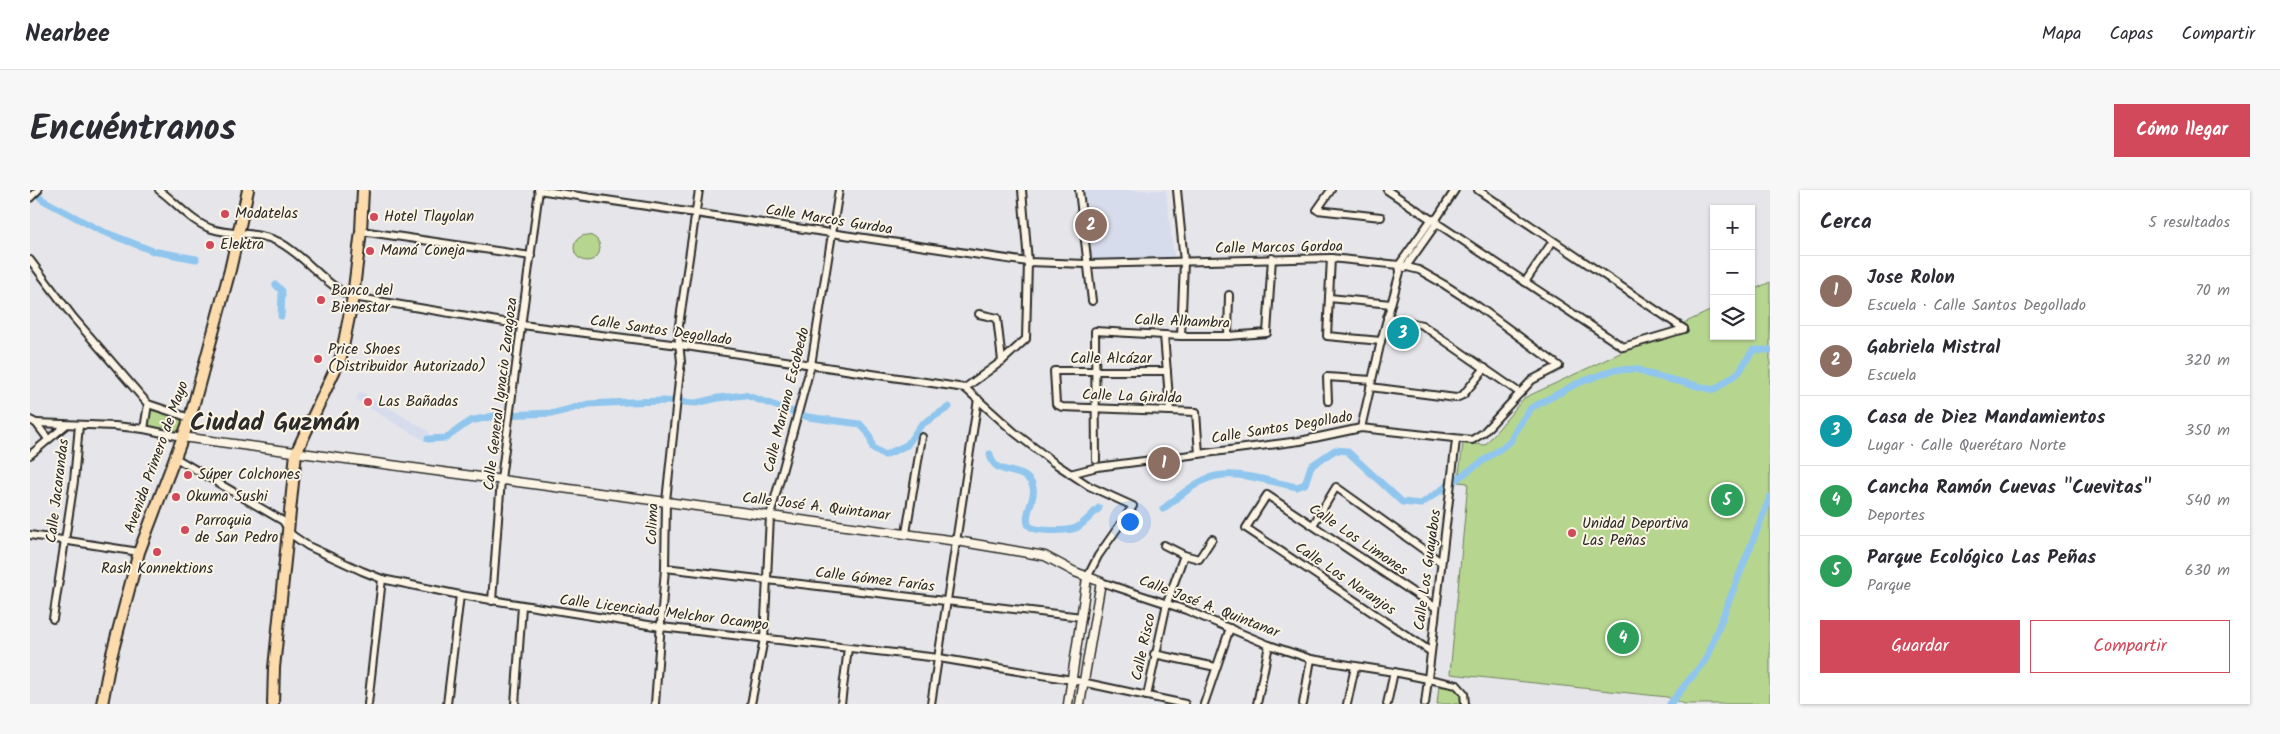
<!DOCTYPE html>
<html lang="es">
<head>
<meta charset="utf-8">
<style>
  :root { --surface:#fff; --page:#f7f7f7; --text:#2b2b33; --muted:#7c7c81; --line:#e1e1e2; --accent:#d1495b }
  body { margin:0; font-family:Kalam,sans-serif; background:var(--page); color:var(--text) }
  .controls { position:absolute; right:15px; top:15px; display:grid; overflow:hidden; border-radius:0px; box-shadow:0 1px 4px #0004 }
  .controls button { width:45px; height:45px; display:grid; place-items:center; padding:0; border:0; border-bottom:1px solid var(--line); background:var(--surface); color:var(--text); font:25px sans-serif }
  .you { position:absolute; left:1099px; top:331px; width:18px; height:18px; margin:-12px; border:4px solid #fff; border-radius:50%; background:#1a73e8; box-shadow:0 0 0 8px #1a73e833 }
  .badge { display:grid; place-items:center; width:32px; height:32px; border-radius:50%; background:var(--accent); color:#fff; font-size:16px; font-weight:700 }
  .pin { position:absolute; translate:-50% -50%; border:2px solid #fff; box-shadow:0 1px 5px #0006 }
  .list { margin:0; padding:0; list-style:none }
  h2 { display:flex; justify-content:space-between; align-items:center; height:65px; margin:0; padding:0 20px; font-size:21px }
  h2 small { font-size:16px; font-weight:400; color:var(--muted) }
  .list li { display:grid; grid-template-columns:32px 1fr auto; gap:15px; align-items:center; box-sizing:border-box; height:70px; padding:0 20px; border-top:1px solid var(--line) }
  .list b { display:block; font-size:19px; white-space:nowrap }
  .list p { margin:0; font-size:16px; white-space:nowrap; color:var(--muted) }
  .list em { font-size:16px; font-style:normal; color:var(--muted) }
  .actions { display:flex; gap:10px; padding:15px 20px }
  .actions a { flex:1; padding:11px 0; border:1px solid var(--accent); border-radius:0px; text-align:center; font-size:18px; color:var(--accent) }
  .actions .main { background:var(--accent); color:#fff }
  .icon { flex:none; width:28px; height:28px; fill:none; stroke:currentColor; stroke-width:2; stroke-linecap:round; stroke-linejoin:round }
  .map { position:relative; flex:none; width:1740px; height:514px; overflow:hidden; border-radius:0px }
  header { display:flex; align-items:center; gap:30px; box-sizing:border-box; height:70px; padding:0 25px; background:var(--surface); border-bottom:1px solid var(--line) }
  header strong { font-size:24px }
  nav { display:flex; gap:28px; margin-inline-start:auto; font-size:18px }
  .intro { display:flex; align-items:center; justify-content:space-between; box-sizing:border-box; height:120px; padding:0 30px }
  h1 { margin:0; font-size:35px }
  .button { padding:12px 22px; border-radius:0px; background:var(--accent); color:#fff; font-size:18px; font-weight:700 }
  main { display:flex; gap:30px; padding:0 30px }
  aside { flex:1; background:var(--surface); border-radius:0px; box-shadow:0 1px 4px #0004 }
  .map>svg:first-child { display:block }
  .built { fill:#d7dced }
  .green { fill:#b6d68f; stroke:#70805d }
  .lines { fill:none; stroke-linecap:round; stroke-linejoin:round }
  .canal { stroke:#90c6ee; stroke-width:7 }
  .minor-casing { stroke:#2b2b2b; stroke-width:10 }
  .tertiary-casing { stroke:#2b2b2b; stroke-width:11 }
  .primary-casing { stroke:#2b2b2b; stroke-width:14 }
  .minor { stroke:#fcf5e5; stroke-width:6 }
  .tertiary { stroke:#fcf5e5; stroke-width:8 }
  .primary { stroke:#fcdcac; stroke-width:10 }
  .poi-dot { fill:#d1495b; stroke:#fcf5e5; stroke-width:2 }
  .labels { text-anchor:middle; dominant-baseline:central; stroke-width:4; stroke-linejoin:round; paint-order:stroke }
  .poi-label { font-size:15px; fill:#2b2b2b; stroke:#fcf5e5; text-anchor:start }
  .street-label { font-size:15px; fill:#2b2b2b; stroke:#fcf5e5 }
  .town-label { font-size:25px; font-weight:bold; fill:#2b2b2b; stroke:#fcf5e5 }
</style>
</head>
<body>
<header>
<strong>Nearbee</strong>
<nav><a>Mapa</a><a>Capas</a><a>Compartir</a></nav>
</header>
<div class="intro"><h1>Encuéntranos</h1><a class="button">Cómo llegar</a></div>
<main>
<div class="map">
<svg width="1740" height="514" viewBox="0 0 1740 514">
  <rect width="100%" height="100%" fill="#e6e6ea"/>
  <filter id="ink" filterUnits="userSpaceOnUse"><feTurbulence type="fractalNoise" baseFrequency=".02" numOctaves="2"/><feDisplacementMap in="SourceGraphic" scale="10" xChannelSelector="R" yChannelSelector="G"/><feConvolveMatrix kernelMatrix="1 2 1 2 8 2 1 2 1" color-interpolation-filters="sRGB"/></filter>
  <g filter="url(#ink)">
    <g class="built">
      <polygon points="1053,0 1136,0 1144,67 1062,70"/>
      <polygon points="330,201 400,242 395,251 325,210"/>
    </g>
    <g class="green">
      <circle cx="557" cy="58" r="13"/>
      <polygon points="1740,92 1740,514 1654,514 1637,507 1420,484 1438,293 1428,292 1433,253 1455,255 1494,208 1684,119 1684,146 1721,146 1721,101"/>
      <polygon points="120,220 147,227 151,231 151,237 148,241 143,242 118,237"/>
      <polygon points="1409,495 1432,498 1435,514 1407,514"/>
    </g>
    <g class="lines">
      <g class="canal">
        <polyline points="8,5 13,10 69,40 123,61 166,69"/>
        <polyline points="246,95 252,101 251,126"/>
        <polyline points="398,249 416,248 440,231 469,225 525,223 559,214 599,212 634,211 666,213 688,208 715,205 778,227 830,234 839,244 843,258 855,265 877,255 891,235 919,217"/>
        <path d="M 960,264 C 963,284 983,278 996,287 C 1014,301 993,319 998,334 C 1002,343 1038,341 1046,338 C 1054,334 1062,324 1069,318"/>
        <path d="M 1133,319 C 1146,309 1159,297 1174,290 C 1202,277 1239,292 1267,297 L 1275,294 L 1281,276 L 1305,260 L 1317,261 L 1372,312 L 1391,314 L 1480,252 L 1487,238 L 1501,218 L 1546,194 L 1583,180 L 1607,179 L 1618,184 L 1684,200 L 1709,182 L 1723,160 L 1740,160"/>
        <polyline points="1640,514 1676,469 1740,307"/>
      </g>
      <defs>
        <g id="minor">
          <path d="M 129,0 C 146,12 161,32 182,39 C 204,46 228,41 249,52 C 277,67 294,95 323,107 L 492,135 L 649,155 L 935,198 L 984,242 L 1023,272 L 1059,296 L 1103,316 L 1068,366 L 1057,388"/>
          <polyline points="508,0 998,72 1057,74 1301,68 1369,75 1389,80 1415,95 1449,117 1529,176 1502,190 1453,243 1442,250 1331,238 1270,251 1067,277 1040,284"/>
          <polyline points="1049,0 1062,111"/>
          <polyline points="1147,0 1154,72 1151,146"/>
          <polyline points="1301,0 1287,20 1351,27"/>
          <polyline points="1357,0 1593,157 1654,139"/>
          <polyline points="1448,0 1654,139"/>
          <polyline points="0,8 8,0"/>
          <polyline points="331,41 501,66"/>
          <polyline points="1301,68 1297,146 1351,151"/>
          <polyline points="0,70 43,127 118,214 160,228"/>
          <polyline points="1375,78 1406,34 1407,28 1425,0"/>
          <polyline points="1495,92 1523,51"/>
          <polyline points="1299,108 1361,114"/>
          <polyline points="949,124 967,128 972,171"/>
          <polyline points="1357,127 1392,135 1490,203"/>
          <polyline points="1134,145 1140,221"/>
          <polyline points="1198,146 1199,105"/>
          <polyline points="1137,181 1024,181 1026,214 1032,217 1166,222 1169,264"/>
          <polyline points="1340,197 1426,208 1433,205 1455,178"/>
          <polyline points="935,198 972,171 996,149 998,72 992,0"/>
          <polyline points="1298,211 1297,187 1342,190"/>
          <polyline points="0,230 6,233 18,249"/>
          <polyline points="6,233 85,236 114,239 152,247"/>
          <polyline points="1331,238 1351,151 1370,82 1369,75 1401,30 1407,28"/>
          <polyline points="114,239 118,214"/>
          <polyline points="0,265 36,235"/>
          <polyline points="144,267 253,331 262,345 278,356 332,381 352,389 430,405 631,437 909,468 1042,490 1155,514"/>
          <polyline points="1066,270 1065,141 1151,146 1198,146 1237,143 1242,68"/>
          <polyline points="1283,335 1306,297 1411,372"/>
          <polyline points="876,343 892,247"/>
          <polyline points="0,345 109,362"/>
          <polyline points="1134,355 1154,365 1169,369 1182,349"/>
          <polyline points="635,378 1052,427"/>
          <polyline points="1071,392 1156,420 1239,455 1281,469 1364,482 1427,495 1434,503 1435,514"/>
          <polyline points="462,411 471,289 509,0"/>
          <polyline points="23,429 44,291 49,235"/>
          <polyline points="1400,461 1216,338 1237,305 1405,417"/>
          <polyline points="1124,464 1186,477"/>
          <polyline points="1117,506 1137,413 1154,365"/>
          <polyline points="338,514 352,389"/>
          <polyline points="417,514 430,405"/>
          <polyline points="485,514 492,416"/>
          <polyline points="625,514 635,378 636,311 651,172 648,142 669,0"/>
          <polyline points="721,514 734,449 740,326 781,175 809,0"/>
          <polyline points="811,514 818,458"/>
          <polyline points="901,514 948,209"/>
          <polyline points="1174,514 1200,438"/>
          <polyline points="1227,514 1239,455"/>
          <polyline points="1273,514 1281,469"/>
          <polyline points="1317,514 1325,477"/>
          <polyline points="1357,514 1364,482"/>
          <polyline points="1395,514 1426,250"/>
        </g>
        <g id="tertiary">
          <polyline points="152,247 927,351 1015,366 1045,382 1071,392 1050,514"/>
          <polyline points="1038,514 1057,388"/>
        </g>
        <g id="primary">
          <polyline points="72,514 80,471 109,362 160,228 200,80 218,0"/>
          <polyline points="243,514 244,478 266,263 311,167 323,107 331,41 333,0"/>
        </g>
      </defs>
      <use href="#minor" class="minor-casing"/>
      <use href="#tertiary" class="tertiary-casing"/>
      <use href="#primary" class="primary-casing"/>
      <use href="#minor" class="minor"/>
      <use href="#tertiary" class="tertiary"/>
      <use href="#primary" class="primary"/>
    </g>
  </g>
  <g class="poi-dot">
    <circle cx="195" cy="24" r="5"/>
    <circle cx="344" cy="27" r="5"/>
    <circle cx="180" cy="55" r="5"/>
    <circle cx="340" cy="61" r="5"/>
    <circle cx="291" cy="110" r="5"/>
    <circle cx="288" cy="169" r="5"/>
    <circle cx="338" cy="212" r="5"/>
    <circle cx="158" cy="285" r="5"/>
    <circle cx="146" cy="307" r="5"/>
    <circle cx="155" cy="340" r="5"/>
    <circle cx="1542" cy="343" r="5"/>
    <circle cx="127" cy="362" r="5"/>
  </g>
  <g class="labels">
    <g class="poi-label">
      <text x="205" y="24">Modatelas</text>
      <text x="354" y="27">Hotel Tlayolan</text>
      <text x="190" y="55">Elektra</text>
      <text x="350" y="61">Mamá Coneja</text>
      <text x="301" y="101">Banco del<tspan x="301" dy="17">Bienestar</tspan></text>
      <text x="298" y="160">Price Shoes<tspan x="298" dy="17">(Distribuidor Autorizado)</tspan></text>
      <text x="348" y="212">Las Bañadas</text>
      <text x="168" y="285">Súper Colchones</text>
      <text x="156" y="307">Okuma Sushi</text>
      <text x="165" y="331">Parroquia<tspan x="165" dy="17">de San Pedro</tspan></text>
      <text x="1552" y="334">Unidad Deportiva<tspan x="1552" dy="17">Las Peñas</tspan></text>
      <text x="127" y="379" text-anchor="middle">Rash Konnektions</text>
    </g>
    <g class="street-label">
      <text transform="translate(799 30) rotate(9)">Calle Marcos Gurdoa</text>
      <text transform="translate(1249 58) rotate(-1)">Calle Marcos Gordoa</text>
      <text transform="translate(1152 132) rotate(2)">Calle Alhambra</text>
      <text transform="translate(631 141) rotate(8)">Calle Santos Degollado</text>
      <text x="1081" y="169">Calle Alcázar</text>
      <text transform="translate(471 204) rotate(-83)">Calle General Ignacio Zaragoza</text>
      <text transform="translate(1102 207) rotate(2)">Calle La Giralda</text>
      <text transform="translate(757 210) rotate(-76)">Calle Mariano Escobedo</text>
      <text transform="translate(1252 238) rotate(-9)">Calle Santos Degollado</text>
      <text transform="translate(127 267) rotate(-70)">Avenida Primero de Mayo</text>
      <text transform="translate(28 301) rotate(-83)">Calle Jacarandas</text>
      <text transform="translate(786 317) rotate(7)">Calle José A. Quintanar</text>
      <text transform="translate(623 334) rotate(-88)">Colima</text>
      <text transform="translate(1328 350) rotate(34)">Calle Los Limones</text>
      <text transform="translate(1398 380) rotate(-82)">Calle Los Guayabos</text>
      <text transform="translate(1315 389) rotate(34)">Calle Los Naranjos</text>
      <text transform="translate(845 390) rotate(7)">Calle Gómez Farías</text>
      <text transform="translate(1179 417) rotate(21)">Calle José A. Quintanar</text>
      <text transform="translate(634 423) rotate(7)">Calle Licenciado Melchor Ocampo</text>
      <text transform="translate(1114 457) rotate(-78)">Calle Risco</text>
    </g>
    <g class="town-label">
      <text x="245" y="233">Ciudad Guzmán</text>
    </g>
  </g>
</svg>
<div class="controls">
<button>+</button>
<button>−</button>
<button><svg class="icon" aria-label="layers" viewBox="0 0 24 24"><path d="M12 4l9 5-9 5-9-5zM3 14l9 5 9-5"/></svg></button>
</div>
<div class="you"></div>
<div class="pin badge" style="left:1134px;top:273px;background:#8d6e63">1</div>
<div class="pin badge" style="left:1061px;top:35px;background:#8d6e63">2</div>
<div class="pin badge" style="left:1373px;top:143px;background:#0f9aa8">3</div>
<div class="pin badge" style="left:1593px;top:448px;background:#2e9e5b">4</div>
<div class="pin badge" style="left:1697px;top:310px;background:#2e9e5b">5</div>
</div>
<aside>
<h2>Cerca<small>5 resultados</small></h2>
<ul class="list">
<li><span class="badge" style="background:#8d6e63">1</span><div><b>Jose Rolon</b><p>Escuela · Calle Santos Degollado</p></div><em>70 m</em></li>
<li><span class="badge" style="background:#8d6e63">2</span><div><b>Gabriela Mistral</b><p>Escuela</p></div><em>320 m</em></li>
<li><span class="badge" style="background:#0f9aa8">3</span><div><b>Casa de Diez Mandamientos</b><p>Lugar · Calle Querétaro Norte</p></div><em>350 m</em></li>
<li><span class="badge" style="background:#2e9e5b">4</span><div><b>Cancha Ramón Cuevas &quot;Cuevitas&quot;</b><p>Deportes</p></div><em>540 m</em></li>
<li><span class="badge" style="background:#2e9e5b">5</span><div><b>Parque Ecológico Las Peñas</b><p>Parque</p></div><em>630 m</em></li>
</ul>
<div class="actions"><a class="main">Guardar</a><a>Compartir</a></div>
</aside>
</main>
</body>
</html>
